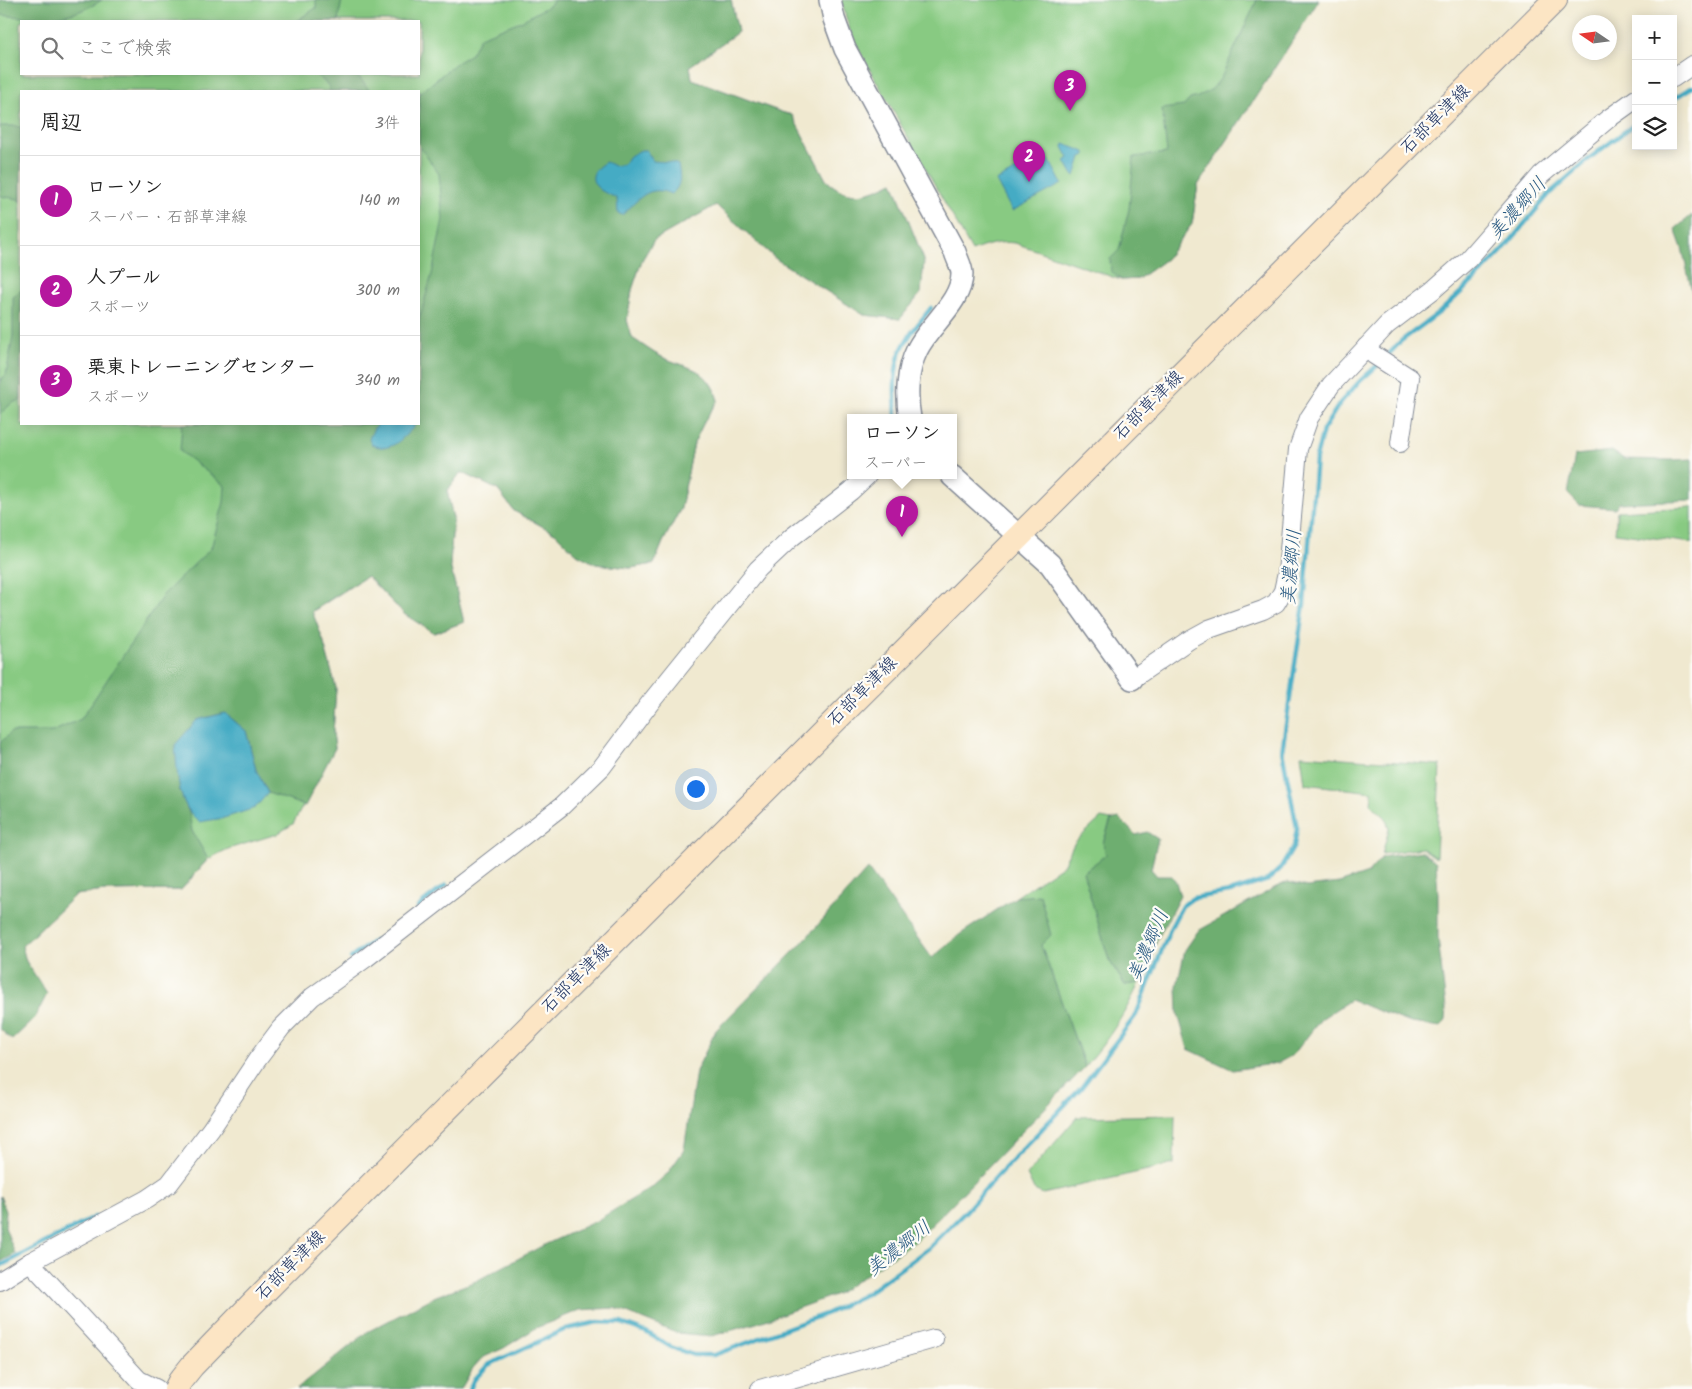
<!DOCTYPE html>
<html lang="ja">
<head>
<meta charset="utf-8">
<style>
  :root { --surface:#fff; --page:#f6f6f6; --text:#222; --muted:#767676; --line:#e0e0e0; --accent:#b5179e }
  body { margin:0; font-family:Kalam,"Klee One",sans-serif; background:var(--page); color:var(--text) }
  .controls { position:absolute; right:15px; top:15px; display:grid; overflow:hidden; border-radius:0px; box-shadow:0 2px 12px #0003 }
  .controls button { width:45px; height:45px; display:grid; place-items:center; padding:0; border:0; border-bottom:1px solid var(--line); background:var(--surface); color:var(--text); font:25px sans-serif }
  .compass { position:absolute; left:1572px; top:15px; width:45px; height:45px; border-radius:50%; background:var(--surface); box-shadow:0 2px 12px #0003; rotate:283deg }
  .you { position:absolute; left:695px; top:788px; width:18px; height:18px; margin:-12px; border:4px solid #fff; border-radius:50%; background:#1a73e8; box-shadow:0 0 0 8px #1a73e833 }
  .badge { display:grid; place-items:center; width:32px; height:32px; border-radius:50%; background:var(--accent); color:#fff; font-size:16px; font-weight:700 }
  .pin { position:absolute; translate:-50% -41px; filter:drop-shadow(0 1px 2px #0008) }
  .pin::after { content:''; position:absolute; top:26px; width:18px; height:15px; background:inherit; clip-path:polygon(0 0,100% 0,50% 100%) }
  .popup { position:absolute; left:847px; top:414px; width:110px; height:65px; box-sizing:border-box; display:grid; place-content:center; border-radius:0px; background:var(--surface); filter:drop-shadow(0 1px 4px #0005); font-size:16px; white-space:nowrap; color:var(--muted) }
  .popup b { font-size:19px; color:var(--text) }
  .popup::after { content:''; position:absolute; left:50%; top:100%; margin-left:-10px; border:10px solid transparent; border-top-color:var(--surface) }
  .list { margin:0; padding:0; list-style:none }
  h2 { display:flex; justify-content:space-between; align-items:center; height:65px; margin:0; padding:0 20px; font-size:21px }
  h2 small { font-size:16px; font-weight:400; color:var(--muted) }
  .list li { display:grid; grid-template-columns:32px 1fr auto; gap:15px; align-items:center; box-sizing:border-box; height:90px; padding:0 20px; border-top:1px solid var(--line) }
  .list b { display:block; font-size:19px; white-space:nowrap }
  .list p { margin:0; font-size:16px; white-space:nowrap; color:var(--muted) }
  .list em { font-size:16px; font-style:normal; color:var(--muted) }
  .icon { flex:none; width:28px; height:28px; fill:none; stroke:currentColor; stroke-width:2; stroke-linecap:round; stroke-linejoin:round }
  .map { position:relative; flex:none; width:1692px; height:1389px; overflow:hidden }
  .search { position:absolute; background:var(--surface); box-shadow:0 2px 12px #0003; left:20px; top:20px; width:400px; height:55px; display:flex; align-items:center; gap:12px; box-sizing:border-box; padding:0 18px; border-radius:0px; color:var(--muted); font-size:19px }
  .panel { position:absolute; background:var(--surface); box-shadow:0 2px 12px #0003; left:20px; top:90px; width:400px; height:335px; border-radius:0px }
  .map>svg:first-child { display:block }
  .green { fill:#88ca82; stroke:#527c70; fill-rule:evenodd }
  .forest { fill:#6eae70; stroke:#446e67 }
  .water { fill:#44abc4; stroke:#306d91 }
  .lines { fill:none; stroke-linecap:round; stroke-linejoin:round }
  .stream { stroke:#44abc4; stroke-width:4.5 }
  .minor-casing { stroke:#868c97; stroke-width:20 }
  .tertiary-casing { stroke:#868c97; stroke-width:24 }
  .secondary-casing { stroke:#868c97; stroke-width:26 }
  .minor { stroke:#fff; stroke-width:18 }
  .tertiary { stroke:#fff; stroke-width:21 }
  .secondary { stroke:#fce5c4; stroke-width:24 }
  .labels { text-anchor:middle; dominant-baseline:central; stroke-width:4.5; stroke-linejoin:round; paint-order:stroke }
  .street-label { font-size:18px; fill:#1b2f5e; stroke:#fdfcf7 }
  .water-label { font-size:19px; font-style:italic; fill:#295a82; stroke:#fdfcf7 }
</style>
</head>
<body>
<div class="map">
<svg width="1692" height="1389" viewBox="0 0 1692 1389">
  <rect width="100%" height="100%" fill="#fdfcf7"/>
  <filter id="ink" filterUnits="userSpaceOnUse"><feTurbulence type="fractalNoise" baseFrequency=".02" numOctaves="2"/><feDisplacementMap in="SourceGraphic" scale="10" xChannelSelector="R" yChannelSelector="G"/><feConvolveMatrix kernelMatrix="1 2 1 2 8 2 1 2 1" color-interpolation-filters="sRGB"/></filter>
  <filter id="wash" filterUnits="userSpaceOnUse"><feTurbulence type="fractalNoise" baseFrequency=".0096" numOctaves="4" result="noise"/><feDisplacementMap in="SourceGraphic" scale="20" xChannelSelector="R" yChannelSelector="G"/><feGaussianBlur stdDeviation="1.12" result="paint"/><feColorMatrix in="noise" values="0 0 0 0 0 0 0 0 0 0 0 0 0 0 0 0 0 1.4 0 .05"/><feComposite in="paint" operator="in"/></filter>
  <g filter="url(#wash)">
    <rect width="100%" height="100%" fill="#f0e9d0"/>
    <g class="green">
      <path d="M 0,0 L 731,0 L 738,32 L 690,66 L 692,79 L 781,112 L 792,115 L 826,180 C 849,201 867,195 893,182 L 924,260 L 921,293 L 900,319 L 864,315 L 776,259 L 716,205 L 654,240 L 642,260 L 632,290 L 627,320 L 632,338 C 642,344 651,352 662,357 C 690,370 707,366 718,400 L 705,420 L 694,443 L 681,508 L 663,542 L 654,564 L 630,568 L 596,564 L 577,554 L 555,533 L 514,511 L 498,490 L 461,472 L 447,491 L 453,518 L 450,565 L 464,622 L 434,633 L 404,614 L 367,576 L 312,612 L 323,640 L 336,688 L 333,733 L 335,748 L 293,824 L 277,834 L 228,849 L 208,859 L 181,890 L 104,891 L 75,895 L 22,946 L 0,959 ZM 21,21 L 419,21 L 419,74 L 21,74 ZM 21,91 L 419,91 L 419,424 L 21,424 Z"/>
      <path d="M 841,0 L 1319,0 L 1198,185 L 1192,224 L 1166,259 L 1138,279 L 1121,280 L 1015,243 C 999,241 987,245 972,251 L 852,38 Z"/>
      <polygon points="1692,507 1692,543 1615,533 1617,511"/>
      <polygon points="1301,755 1440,765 1436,858 1422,848 1382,854 1389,829 1386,818 1371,804 1372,792 1305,784"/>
      <path d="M 1101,818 L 1111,820 L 1103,843 L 1107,855 L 1093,902 L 1109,960 L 1125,985 L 1139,983 C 1125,1015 1107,1041 1085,1067 L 1041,945 L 1016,897 L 1063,865 L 1075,842 Z"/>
      <polygon points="1175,1115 1174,1164 1043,1194 1034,1190 1027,1175 1077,1117"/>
    </g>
    <g class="forest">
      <path d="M 0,0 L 102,0 C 67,22 39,19 0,15 Z"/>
      <polygon points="316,0 342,0 338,21 296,21 316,8"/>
      <path d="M 554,0 L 731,0 L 738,32 L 690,66 L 692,79 L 781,112 L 792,115 L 826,180 C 849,201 867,195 893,182 L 924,260 L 921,293 L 900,319 L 864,315 L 776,259 L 716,205 L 654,240 L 642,260 L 632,290 L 627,320 L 632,338 C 642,344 651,352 662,357 C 690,370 707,366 718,400 L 705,420 L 694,443 L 681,508 L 663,542 L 654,564 L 630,568 L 596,564 L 577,554 L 555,533 L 514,511 L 498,490 L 461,472 L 447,491 L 453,518 L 450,565 L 464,622 L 434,633 L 404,614 L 367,576 L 312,611 L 323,640 L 336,688 L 333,733 L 335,748 L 305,806 L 268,793 L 256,770 L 246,731 L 225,713 L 197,720 L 179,788 L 189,813 L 192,831 L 208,859 L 181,890 L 104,891 L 75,895 L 22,946 L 26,961 L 47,994 L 35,1018 L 12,1040 L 0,1029 L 0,743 L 11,732 L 52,732 L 81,719 L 164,594 L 211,548 L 224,502 L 225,486 L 180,451 L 182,424 L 419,424 L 419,320 L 432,274 L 443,219 L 439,174 L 419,146 L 419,94 L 456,63 L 471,54 L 480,37 L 523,20 L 550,5 Z"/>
      <polygon points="1257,0 1319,0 1198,185 1192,224 1166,259 1138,279 1121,280 1111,271 1110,259 1119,250 1129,209 1134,157 1167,153 1162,109 1184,106 1190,99 1198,97 1212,89 1221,78"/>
      <polygon points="315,74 337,74 338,75 359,77 370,91 329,91 329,86"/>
      <polygon points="0,126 17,126 21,128 21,202 18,199 0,196"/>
      <polygon points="1692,215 1692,292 1682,248 1675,229"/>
      <polygon points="21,290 21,400 12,403 0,414 0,380 6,375 13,336 13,297"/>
      <polygon points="1612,451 1624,459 1671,460 1692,459 1692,500 1619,503 1615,508 1579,505 1568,494 1575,455"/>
      <polygon points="1119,818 1136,835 1147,832 1158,839 1151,869 1157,876 1172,876 1176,882 1180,896 1157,940 1149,967 1139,983 1125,985 1109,960 1083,872 1106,855 1103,843 1111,820"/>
      <polygon points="1422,851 1436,862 1438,893 1438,938 1446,1008 1445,1020 1441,1027 1411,1023 1350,1000 1321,1019 1293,1055 1278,1063 1233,1070 1188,1049 1178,1014 1177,986 1185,950 1198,931 1276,887 1288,882 1307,887 1339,883 1368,873 1382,857"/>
      <polygon points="868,869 932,958 959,935 1016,897 1040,895 1051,935 1041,945 1085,1067 916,1241 837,1294 760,1322 712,1336 676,1333 615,1308 580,1310 536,1328 504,1348 482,1358 473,1368 461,1389 297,1389 367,1332 436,1296 476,1281 542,1246 596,1221 652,1187 667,1174 684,1150 696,1071 716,1030 799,946"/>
      <polygon points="0,1196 6,1211 5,1227 15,1254 0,1262"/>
    </g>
    <g class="water">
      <polygon points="1064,144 1085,152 1085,155 1081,157 1075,176 1073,175 1065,161 1069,158 1063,147"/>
      <path d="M 641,150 L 646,150 L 653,161 C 661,162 671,161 678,165 C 680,176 682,186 671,194 C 647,183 637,202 622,215 L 618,213 L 617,199 C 612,195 607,194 602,191 C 587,181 592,169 606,162 L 614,166 L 624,164 L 628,157 Z"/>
      <polygon points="1046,154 1062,184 1012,211 996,181"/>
      <path d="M 379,424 L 414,424 L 414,427 C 400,440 391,454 371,444 L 369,439 L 374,428 Z"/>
      <path d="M 225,713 L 246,731 L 256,770 L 268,793 L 255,808 L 224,818 L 199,822 C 176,802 178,774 175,745 L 197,720 Z"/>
    </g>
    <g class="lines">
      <g class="stream">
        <polyline points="1673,99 1692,87"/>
        <polyline points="1386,357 1401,341 1440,312 1476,278 1502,251 1550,193 1591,157 1636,123"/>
        <path d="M 896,418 C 895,398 893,376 899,356 C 905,338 920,322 931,308"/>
        <polyline points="418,907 446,885"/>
        <polyline points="351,958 375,940"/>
        <polyline points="0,1266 95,1217"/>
        <polyline points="470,1389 474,1380 488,1365 566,1329 598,1322 621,1323 646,1332 671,1347 693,1355 714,1355 828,1313 866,1294 929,1248 965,1212 998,1175 1081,1088 1136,1015 1171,927 1182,906 1193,898 1230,892 1268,880 1281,868 1294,846 1297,828 1282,751 1304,604 1316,458 1323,430 1340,403 1360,381 1379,364"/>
      </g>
    </g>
  </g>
  <g filter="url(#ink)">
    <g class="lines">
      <defs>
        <g id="minor">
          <polyline points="1673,78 1692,65"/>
          <polyline points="1366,347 1374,355 1410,378 1400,443"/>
          <polyline points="1132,679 1189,640 1209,629 1263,610 1276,603 1283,591 1287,573 1298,449 1309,418 1331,385 1387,325 1433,290 1468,259 1541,175 1608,119 1636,99"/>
          <polyline points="30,1262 139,1380 157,1389"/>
          <polyline points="0,1281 30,1262 147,1199 169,1184 211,1129 257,1060 281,1028 312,997 366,958 562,806 602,767 650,703 758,569 792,537 851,491 867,476"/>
          <polyline points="760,1389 934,1339"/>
        </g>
        <g id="tertiary">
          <path d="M 830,0 L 834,19 L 845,49 L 955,252 C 957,259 962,267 962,274 C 962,302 928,326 917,350 C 907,370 906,396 910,418"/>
          <polyline points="952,476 1050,564 1132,679"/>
        </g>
        <polyline id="secondary" points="176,1389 180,1381 192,1366 251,1305 1555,0"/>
      </defs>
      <use href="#minor" class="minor-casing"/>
      <use href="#tertiary" class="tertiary-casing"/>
      <use href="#secondary" class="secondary-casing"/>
      <use href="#minor" class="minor"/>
      <use href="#tertiary" class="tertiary"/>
      <use href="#secondary" class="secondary"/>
    </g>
  </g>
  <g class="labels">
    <g class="street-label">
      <text transform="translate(1436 120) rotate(-45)">石部草津線</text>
      <text transform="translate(1149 406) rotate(-45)">石部草津線</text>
      <text transform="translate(863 692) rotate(-45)">石部草津線</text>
      <text transform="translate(577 979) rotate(-45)">石部草津線</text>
      <text transform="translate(291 1266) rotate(-45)">石部草津線</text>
    </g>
    <g class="water-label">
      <text transform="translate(1518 209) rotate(-48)">美濃郷川</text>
      <text transform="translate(1292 567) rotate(-85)">美濃郷川</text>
      <text transform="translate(1149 946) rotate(-67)">美濃郷川</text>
      <text transform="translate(899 1249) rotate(-38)">美濃郷川</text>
    </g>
  </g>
</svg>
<div class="controls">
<button>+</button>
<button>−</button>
<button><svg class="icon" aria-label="layers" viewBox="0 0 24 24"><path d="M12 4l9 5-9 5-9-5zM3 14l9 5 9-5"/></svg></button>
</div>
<svg class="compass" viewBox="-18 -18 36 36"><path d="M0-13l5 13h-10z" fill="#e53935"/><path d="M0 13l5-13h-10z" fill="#767676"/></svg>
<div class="you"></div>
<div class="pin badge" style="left:902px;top:537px">1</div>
<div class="popup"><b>ローソン</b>スーパー</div>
<div class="pin badge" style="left:1029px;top:182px">2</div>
<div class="pin badge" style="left:1070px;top:111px">3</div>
<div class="search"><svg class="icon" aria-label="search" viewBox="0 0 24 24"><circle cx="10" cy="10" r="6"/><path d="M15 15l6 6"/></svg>ここで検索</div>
<section class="panel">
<h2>周辺<small>3件</small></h2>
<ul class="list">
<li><span class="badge">1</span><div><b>ローソン</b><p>スーパー · 石部草津線</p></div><em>140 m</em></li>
<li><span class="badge">2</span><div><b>人プール</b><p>スポーツ</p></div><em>300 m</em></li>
<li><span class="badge">3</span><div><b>栗東トレーニングセンター</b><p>スポーツ</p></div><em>340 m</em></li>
</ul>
</section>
</div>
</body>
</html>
